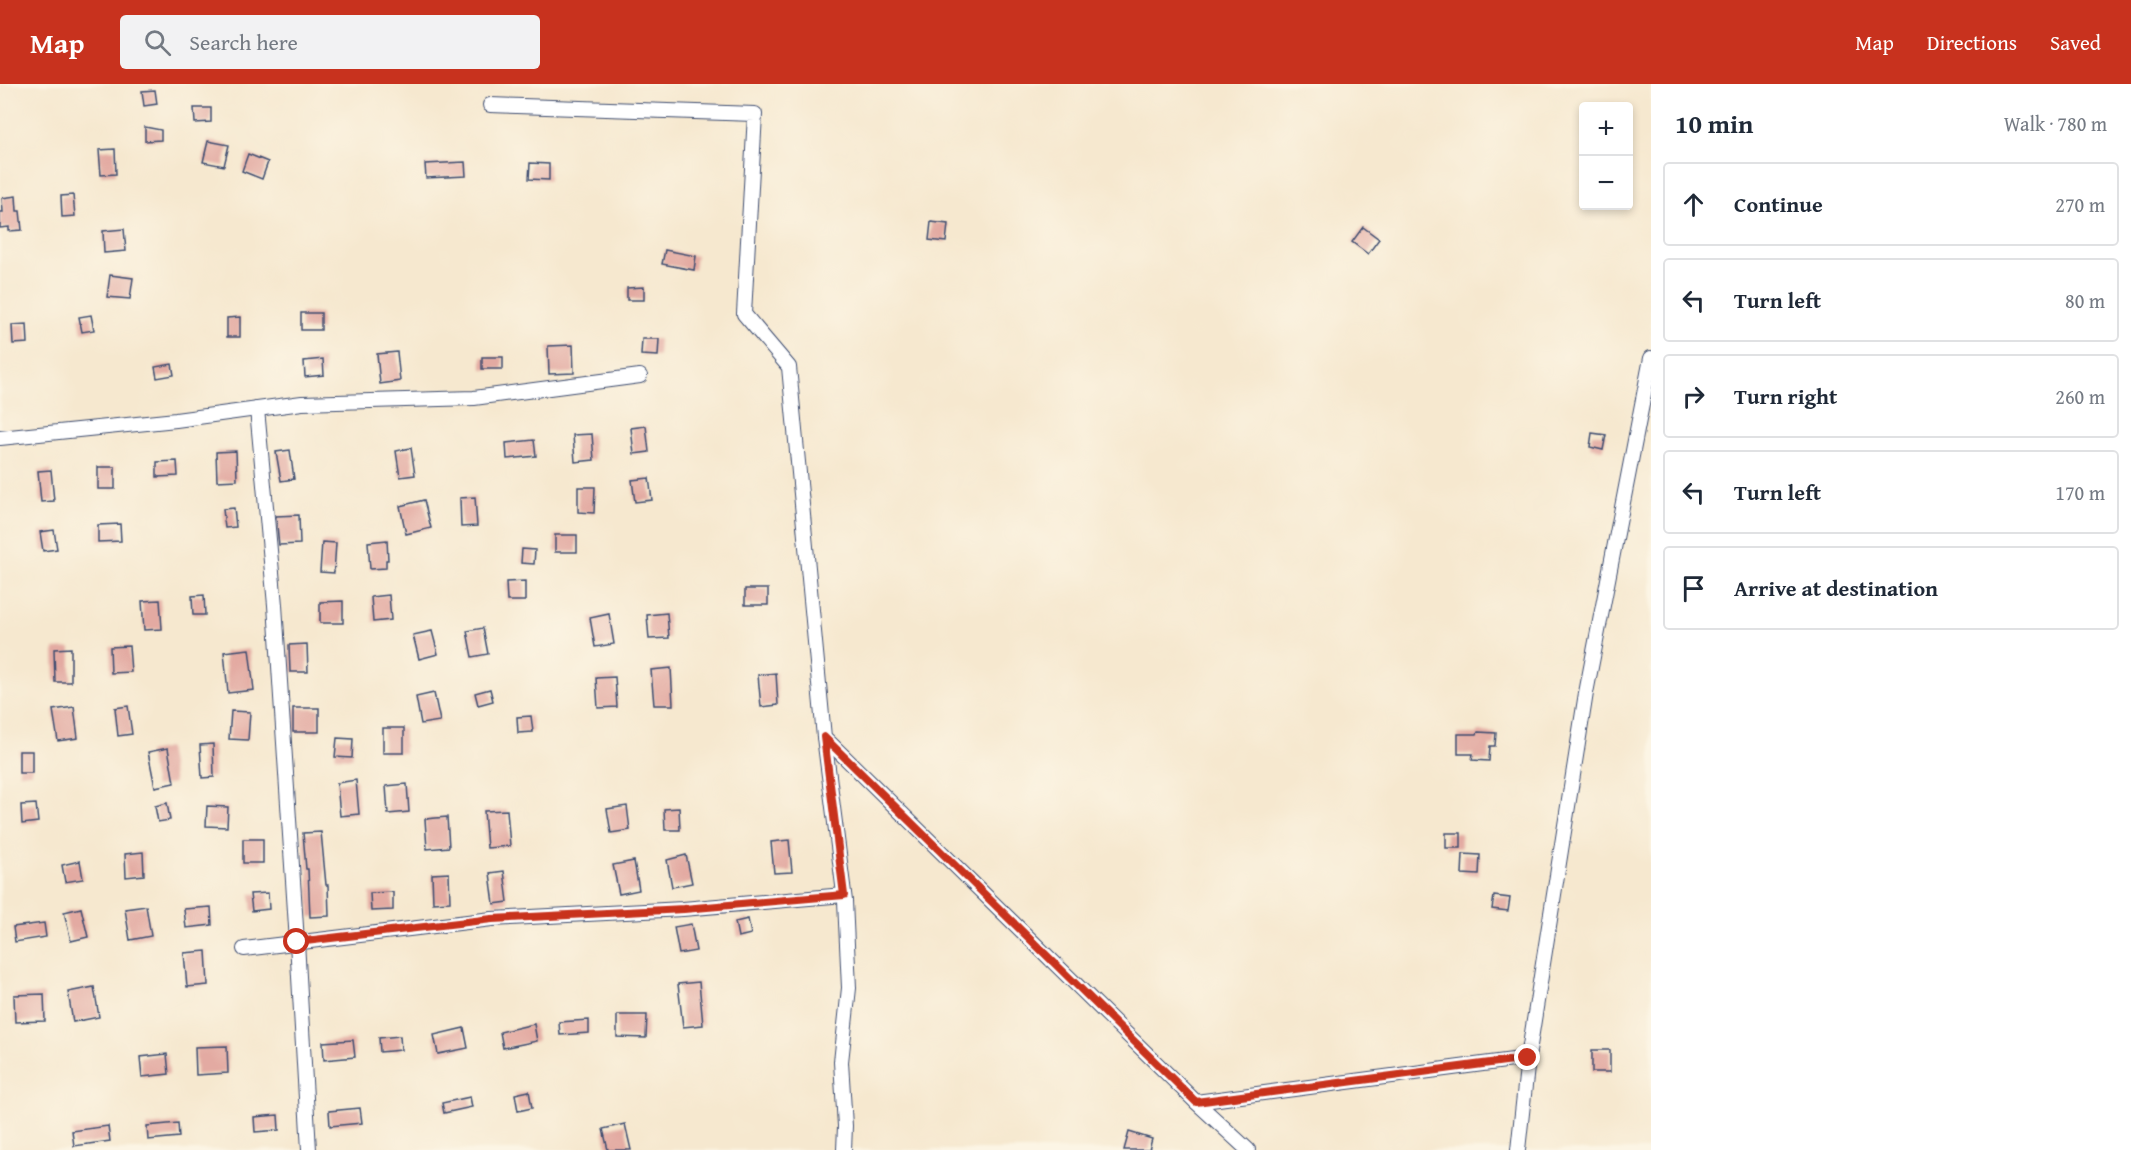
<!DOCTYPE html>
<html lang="en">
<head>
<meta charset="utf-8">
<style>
  :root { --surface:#fff; --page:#f2f2f3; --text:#1f2937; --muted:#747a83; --line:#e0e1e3; --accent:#c8321e }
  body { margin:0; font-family:"Gentium Book Plus",serif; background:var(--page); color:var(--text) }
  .controls { position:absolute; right:18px; top:18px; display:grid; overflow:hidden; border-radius:6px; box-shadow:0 3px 9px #0003 }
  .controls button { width:54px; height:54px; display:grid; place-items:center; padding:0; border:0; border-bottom:2px solid var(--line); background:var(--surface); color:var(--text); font:30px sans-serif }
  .stop { position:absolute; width:18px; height:18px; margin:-14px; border:4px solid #c8321e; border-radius:50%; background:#fff }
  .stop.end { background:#c8321e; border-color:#fff; box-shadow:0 2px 6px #0008 }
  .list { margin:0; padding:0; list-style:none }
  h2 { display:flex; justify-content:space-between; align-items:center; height:78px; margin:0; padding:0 24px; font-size:26px }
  h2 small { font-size:20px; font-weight:400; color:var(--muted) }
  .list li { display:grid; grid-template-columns:39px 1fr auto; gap:18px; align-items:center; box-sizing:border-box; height:84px; margin:0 12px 12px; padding:0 12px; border:2px solid var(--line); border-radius:6px }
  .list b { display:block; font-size:22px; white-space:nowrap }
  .list em { font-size:20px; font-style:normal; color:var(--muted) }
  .icon { flex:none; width:33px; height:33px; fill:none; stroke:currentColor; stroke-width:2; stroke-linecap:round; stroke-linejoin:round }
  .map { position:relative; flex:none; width:1651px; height:1066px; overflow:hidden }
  header { display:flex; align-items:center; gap:36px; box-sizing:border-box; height:84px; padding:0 30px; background:var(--accent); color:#fff }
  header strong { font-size:28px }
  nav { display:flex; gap:33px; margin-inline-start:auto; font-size:21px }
  .search { width:420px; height:54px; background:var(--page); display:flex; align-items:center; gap:15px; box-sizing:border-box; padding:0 21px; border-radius:6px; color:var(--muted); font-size:22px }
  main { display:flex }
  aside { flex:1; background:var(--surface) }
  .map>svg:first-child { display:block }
  .building { fill:#e3aaa2 }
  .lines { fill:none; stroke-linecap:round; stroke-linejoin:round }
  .street-casing { stroke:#3c4b6f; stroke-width:16 }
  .street { stroke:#fff; stroke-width:14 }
  .route { stroke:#c8321e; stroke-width:8 }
</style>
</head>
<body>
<header>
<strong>Map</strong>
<div class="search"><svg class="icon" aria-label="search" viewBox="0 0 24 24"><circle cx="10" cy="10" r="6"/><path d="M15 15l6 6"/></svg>Search here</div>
<nav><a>Map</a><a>Directions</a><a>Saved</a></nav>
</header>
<main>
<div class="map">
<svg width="1651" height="1066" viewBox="0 0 1651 1066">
  <rect width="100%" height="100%" fill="#fcf5e5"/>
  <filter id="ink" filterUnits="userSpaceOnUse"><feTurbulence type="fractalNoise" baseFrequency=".0167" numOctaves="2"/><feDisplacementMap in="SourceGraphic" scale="12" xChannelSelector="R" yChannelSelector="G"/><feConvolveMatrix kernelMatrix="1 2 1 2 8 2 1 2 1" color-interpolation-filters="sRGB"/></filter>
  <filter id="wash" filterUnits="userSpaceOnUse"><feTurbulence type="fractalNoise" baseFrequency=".008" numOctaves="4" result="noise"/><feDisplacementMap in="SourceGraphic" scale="24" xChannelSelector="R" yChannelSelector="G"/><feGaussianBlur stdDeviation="1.35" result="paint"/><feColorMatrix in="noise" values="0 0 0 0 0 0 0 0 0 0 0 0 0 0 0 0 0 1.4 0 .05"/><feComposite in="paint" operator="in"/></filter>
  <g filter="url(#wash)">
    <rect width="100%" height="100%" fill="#f6e8cf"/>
    <g id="blocks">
      <g class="building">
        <polygon points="155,6 157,20 144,22 142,7"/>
        <polygon points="194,24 211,24 211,38 195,39"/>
        <polygon points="145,43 161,46 161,56 145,57"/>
        <polygon points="208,57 229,61 224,82 203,78"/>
        <polygon points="115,65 116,90 101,91 99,66"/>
        <polygon points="248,70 268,78 262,95 242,87"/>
        <polygon points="465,78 466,92 426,94 425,80"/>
        <polygon points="530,79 549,80 549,96 529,95"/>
        <polygon points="73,111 75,132 62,133 61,112"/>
        <polygon points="16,112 17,127 20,127 22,146 9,147 9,143 0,144 0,128 3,128 2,114"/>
        <polygon points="931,138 948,140 946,158 929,156"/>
        <polygon points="1363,143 1379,155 1368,170 1352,158"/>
        <polygon points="124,145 126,167 104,169 103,147"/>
        <polygon points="665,166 696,172 694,186 662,180"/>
        <polygon points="110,191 133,194 130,215 107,213"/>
        <polygon points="644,203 644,216 627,216 627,204"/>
        <rect x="301" y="229" width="20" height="17"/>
        <polygon points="91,231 94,246 82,248 79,233"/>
        <polygon points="240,233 240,253 227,253 227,234"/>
        <polygon points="27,240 28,259 13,260 12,241"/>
        <polygon points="642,255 659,255 658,272 641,271"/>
        <polygon points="573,261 574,289 549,290 548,262"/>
        <polygon points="397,268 400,297 380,300 377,270"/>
        <rect x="482" y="273" width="21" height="12"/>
        <polygon points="323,275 324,291 305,293 304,277"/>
        <polygon points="172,280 174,291 157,294 155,283"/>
        <polygon points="646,342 649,368 634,370 631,344"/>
        <polygon points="1592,349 1606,351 1603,366 1590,363"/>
        <polygon points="592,350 594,376 575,378 573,351"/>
        <polygon points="534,356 536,372 507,375 506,359"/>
        <polygon points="411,364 415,391 400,393 396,367"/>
        <polygon points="290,366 294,395 281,397 276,368"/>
        <polygon points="236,367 237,396 217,397 216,368"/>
        <polygon points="177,377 178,392 157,393 157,378"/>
        <rect x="98" y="383" width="17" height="22"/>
        <polygon points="51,386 54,417 41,418 38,387"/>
        <polygon points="649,394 652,416 635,418 632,396"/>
        <polygon points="578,403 595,403 594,429 578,428"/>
        <polygon points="475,413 477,442 461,443 460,414"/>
        <polygon points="424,416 431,444 406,450 400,422"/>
        <polygon points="234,424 236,443 225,444 223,425"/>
        <polygon points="299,431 300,460 279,461 276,432"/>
        <polygon points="120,440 121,457 98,458 98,441"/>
        <polygon points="54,446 57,465 43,467 40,448"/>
        <rect x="555" y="451" width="22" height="17"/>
        <polygon points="387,456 388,476 386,476 386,484 370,485 368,458"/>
        <polygon points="322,458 336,459 334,489 320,488"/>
        <polygon points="522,465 535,466 534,480 521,479"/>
        <polygon points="525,497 525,517 507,517 506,498"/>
        <rect x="745" y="505" width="23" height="16"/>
        <polygon points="204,511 205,531 193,531 192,512"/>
        <polygon points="389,511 391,536 373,538 371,513"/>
        <polygon points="160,516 162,545 144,546 142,517"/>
        <polygon points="343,517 343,539 320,539 320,518"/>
        <polygon points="667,529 669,554 649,555 647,531"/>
        <polygon points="609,530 614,560 595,563 590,534"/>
        <polygon points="483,544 488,570 472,573 467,547"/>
        <polygon points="432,547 438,570 419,575 413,551"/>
        <polygon points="307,560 308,588 290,588 289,561"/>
        <polygon points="129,562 131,588 111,589 110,563"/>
        <polygon points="71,564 71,598 55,598 54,565"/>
        <polygon points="249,565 254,606 228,609 224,568"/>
        <polygon points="671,584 673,621 654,621 651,586"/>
        <polygon points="776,589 778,621 761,623 758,591"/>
        <polygon points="615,593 617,623 598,624 596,594"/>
        <polygon points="490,605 493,617 478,621 475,609"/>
        <polygon points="434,609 440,637 421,640 416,613"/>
        <polygon points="128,622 132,650 118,652 115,624"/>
        <polygon points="74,623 78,654 58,657 53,626"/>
        <rect x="293" y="624" width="26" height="24"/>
        <polygon points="231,627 250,628 248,656 229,655"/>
        <polygon points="531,632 533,648 518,649 517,633"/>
        <rect x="383" y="644" width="21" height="25"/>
        <polygon points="1478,648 1496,649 1495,662 1490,662 1489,677 1472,676 1473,670 1458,670 1458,650 1477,650"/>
        <polygon points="337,654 353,655 352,674 335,673"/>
        <polygon points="213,660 214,693 202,694 200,661"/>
        <polygon points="168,664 174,699 155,703 148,668"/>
        <rect x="19" y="667" width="13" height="22"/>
        <polygon points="356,696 359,730 340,732 337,699"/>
        <polygon points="407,700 409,728 388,730 386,702"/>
        <polygon points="167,719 170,736 158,738 155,722"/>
        <polygon points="36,720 38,738 22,740 21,721"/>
        <polygon points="207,722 228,723 227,743 206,742"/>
        <polygon points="627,722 630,746 611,749 607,725"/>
        <polygon points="679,724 680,746 665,746 664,725"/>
        <polygon points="507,726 510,762 487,764 484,727"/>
        <polygon points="447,733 449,763 427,765 425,735"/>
        <polygon points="321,748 326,801 328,801 329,832 310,833 308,785 306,785 303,749"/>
        <rect x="1446" y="749" width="15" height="15"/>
        <rect x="243" y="755" width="20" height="24"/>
        <polygon points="789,756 792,788 774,789 771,758"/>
        <polygon points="143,768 144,791 126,793 125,770"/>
        <polygon points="1463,770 1480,771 1479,791 1462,790"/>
        <polygon points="686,771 692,799 672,803 667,776"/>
        <polygon points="80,777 83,795 65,798 62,781"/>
        <polygon points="634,777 639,806 619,810 613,781"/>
        <polygon points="504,787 508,818 494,820 490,789"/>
        <polygon points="449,789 450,818 433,819 432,790"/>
        <polygon points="393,808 393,826 371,827 370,809"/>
        <polygon points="268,809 269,825 252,827 250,810"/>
        <polygon points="1494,812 1510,814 1508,827 1492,825"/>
        <polygon points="146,822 151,852 130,856 125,825"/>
        <polygon points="211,823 212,841 186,844 184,825"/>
        <polygon points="81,824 88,853 71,857 64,828"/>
        <polygon points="748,835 751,850 738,853 735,838"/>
        <polygon points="44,839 46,853 15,858 13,843"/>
        <polygon points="691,840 696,867 679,870 674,843"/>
        <polygon points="206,867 208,901 187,903 184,869"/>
        <polygon points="699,898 703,941 683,943 678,900"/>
        <polygon points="94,903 99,933 73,938 68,908"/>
        <polygon points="44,910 45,937 15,938 14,911"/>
        <polygon points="617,931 647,931 646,954 617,953"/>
        <polygon points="589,936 589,949 560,951 559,938"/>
        <polygon points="534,940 537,957 503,964 500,948"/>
        <polygon points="464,944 468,964 438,970 434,951"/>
        <polygon points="400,952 401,966 380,968 379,954"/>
        <polygon points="353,956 355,973 324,976 323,958"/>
        <polygon points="227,962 228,989 196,991 195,963"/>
        <rect x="1592" y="966" width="18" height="22"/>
        <polygon points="167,970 169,990 142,993 140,973"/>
        <polygon points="529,1007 532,1024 518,1027 515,1010"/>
        <polygon points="470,1013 472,1023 444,1029 442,1019"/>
        <polygon points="360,1024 362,1039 330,1042 329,1027"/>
        <polygon points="278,1031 279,1046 255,1048 254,1033"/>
        <polygon points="178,1039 179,1053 148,1056 147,1042"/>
        <polygon points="625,1040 631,1066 608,1066 603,1045"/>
        <polygon points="108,1042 110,1057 74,1062 72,1047"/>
        <polygon points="1129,1048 1152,1055 1149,1066 1124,1066"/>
      </g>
    </g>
  </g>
  <g filter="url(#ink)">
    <use href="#blocks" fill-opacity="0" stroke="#3c4b6f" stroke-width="1.5"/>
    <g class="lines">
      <defs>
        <g id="street">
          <polyline points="490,21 755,30 744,230 789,283 824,653 1196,1018 1528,974"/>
          <polyline points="257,325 275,521 297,858 309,1066"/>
          <polyline points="0,354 176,336 302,319 474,314 640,292"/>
          <polyline points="824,653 845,817 849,904 841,978 845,1042 844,1066"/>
          <polyline points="244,865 492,835 683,825 844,811"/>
          <polyline points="1196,1018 1248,1066"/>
          <polyline points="1518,1066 1528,974 1586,609 1651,274"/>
        </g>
      </defs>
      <use href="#street" class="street-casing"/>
      <use href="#street" class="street"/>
    </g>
  </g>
  <g class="lines" filter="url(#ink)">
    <polyline class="route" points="297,858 492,835 684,825 844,811 824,653 1196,1018 1528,974"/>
  </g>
</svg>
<div class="controls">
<button>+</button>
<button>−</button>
</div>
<div class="stop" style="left:297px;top:858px"></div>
<div class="stop end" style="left:1528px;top:974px"></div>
</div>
<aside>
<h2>10 min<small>Walk · 780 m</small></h2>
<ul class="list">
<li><svg class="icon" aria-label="ahead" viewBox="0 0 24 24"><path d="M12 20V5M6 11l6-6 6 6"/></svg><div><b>Continue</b></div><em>270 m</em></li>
<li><svg class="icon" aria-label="left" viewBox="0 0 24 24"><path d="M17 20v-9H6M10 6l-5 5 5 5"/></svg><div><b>Turn left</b></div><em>80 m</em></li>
<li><svg class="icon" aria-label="right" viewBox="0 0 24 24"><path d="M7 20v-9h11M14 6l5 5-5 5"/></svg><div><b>Turn right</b></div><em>260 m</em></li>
<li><svg class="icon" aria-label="left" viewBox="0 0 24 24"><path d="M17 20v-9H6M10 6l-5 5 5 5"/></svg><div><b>Turn left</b></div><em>170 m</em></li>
<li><svg class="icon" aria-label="arrive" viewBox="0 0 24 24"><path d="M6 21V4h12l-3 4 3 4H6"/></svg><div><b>Arrive at destination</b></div></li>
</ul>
</aside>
</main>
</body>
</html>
